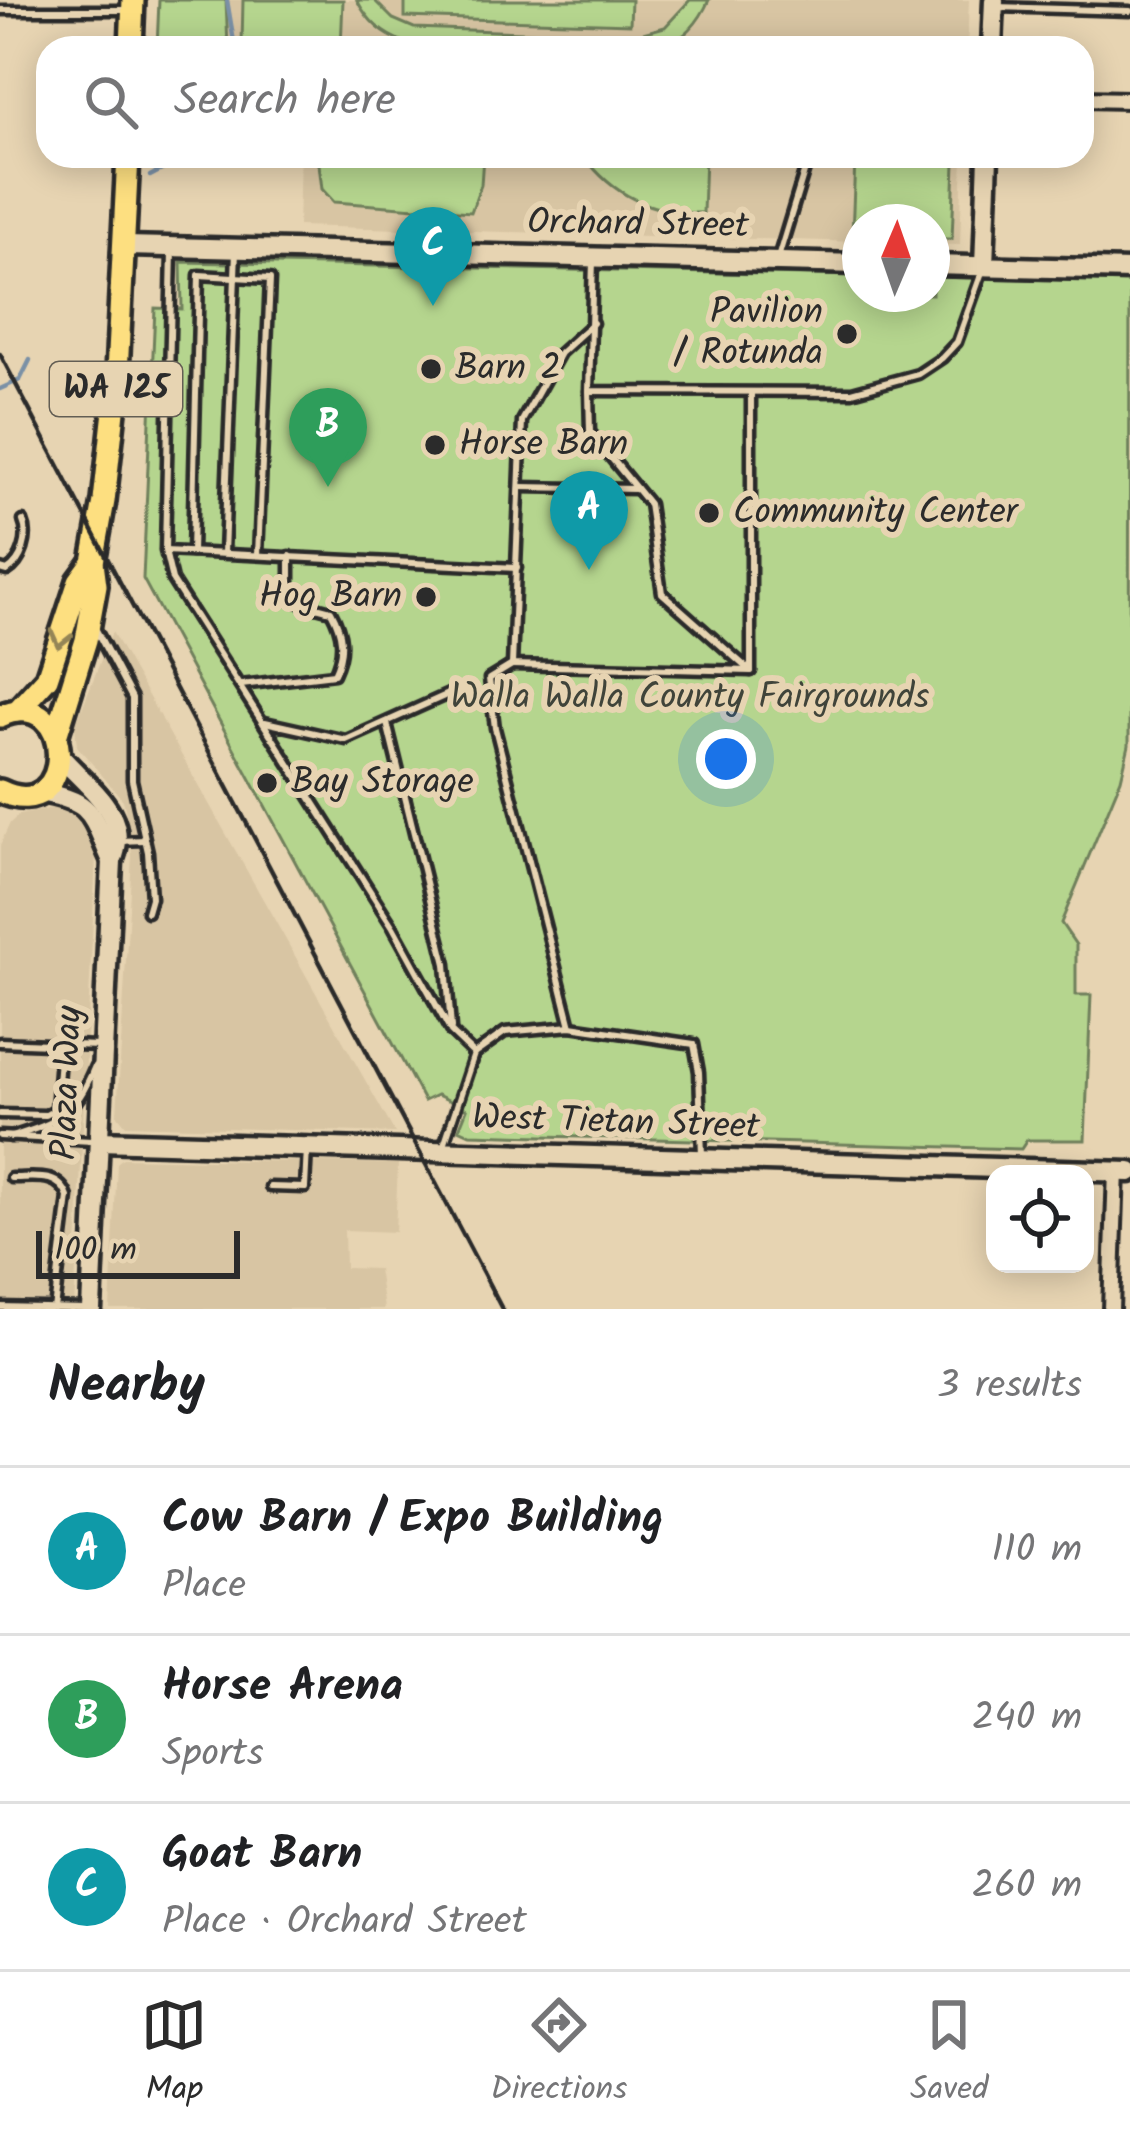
<!DOCTYPE html>
<html lang="en">
<head>
<meta charset="utf-8">
<style>
  :root { --surface:#fff; --page:#f6f6f6; --text:#202124; --muted:#757577; --line:#e0e0e0; --accent:#2b2b2b }
  body { margin:0; font-family:Kalam,sans-serif; background:var(--page); color:var(--text) }
  .controls { position:absolute; right:36px; bottom:36px; display:grid; overflow:hidden; border-radius:24px; box-shadow:0 6px 30px #0003 }
  .controls button { width:108px; height:108px; display:grid; place-items:center; padding:0; border:0; border-bottom:3px solid var(--line); background:var(--surface); color:var(--text); font:60px sans-serif }
  .compass { position:absolute; left:842px; top:204px; width:108px; height:108px; border-radius:50%; background:var(--surface); box-shadow:0 6px 30px #0003; rotate:2deg }
  .scale { position:absolute; left:36px; bottom:30px; width:204px; box-sizing:border-box; padding-left:12px; border:6px solid #2b2b2b; border-top:0; font-size:33px; line-height:42px; white-space:nowrap; color:#2b2b2b; -webkit-text-stroke:9px #e7d4b2; paint-order:stroke }
  .you { position:absolute; left:726px; top:759px; width:42px; height:42px; margin:-30px; border:9px solid #fff; border-radius:50%; background:#1a73e8; box-shadow:0 0 0 18px #1a73e833 }
  .badge { display:grid; place-items:center; width:78px; height:78px; border-radius:50%; background:var(--accent); color:#fff; font-size:39px; font-weight:700 }
  .pin { position:absolute; translate:-50% -99px; filter:drop-shadow(0 3px 6px #0008) }
  .pin::after { content:''; position:absolute; top:63px; width:42px; height:36px; background:inherit; clip-path:polygon(0 0,100% 0,50% 100%) }
  .list { margin:0; padding:0; list-style:none }
  h2 { display:flex; justify-content:space-between; align-items:center; height:156px; margin:0; padding:0 48px; font-size:51px }
  h2 small { font-size:39px; font-weight:400; color:var(--muted) }
  .list li { display:grid; grid-template-columns:78px 1fr auto; gap:36px; align-items:center; box-sizing:border-box; height:168px; padding:0 48px; border-top:3px solid var(--line) }
  .list b { display:block; font-size:45px; white-space:nowrap }
  .list p { margin:0; font-size:39px; white-space:nowrap; color:var(--muted) }
  .list em { font-size:39px; font-style:normal; color:var(--muted) }
  .icon { flex:none; width:66px; height:66px; fill:none; stroke:currentColor; stroke-width:2; stroke-linecap:round; stroke-linejoin:round }
  .map { position:relative; flex:none; width:1130px; height:1309px; overflow:hidden }
  .search { position:absolute; background:var(--surface); box-shadow:0 6px 30px #0003; left:36px; right:36px; top:36px; height:132px; display:flex; align-items:center; gap:30px; box-sizing:border-box; padding:0 42px; border-radius:36px; color:var(--muted); font-size:45px }
  .sheet { height:660px; background:var(--surface) }
  nav { display:flex; justify-content:space-around; align-items:center; box-sizing:border-box; height:168px; border-top:3px solid var(--line); background:var(--surface); font-size:33px; color:var(--muted) }
  nav a { display:grid; justify-items:center; gap:6px }
  nav .on { color:var(--accent) }
  .map>svg:first-child { display:block }
  .built { fill:#d8c5a3 }
  .green { fill:#b5d58e; stroke:#70805c; stroke-width:3 }
  .lines { fill:none; stroke-linecap:round; stroke-linejoin:round }
  .stream { stroke:#7a90a6; stroke-width:4.5 }
  .lane-casing { stroke:#2b2b2b; stroke-width:15 }
  .street-casing { stroke:#2b2b2b; stroke-width:22 }
  .secondary-casing { stroke:#2b2b2b; stroke-width:27 }
  .primary-casing { stroke:#2b2b2b; stroke-width:30 }
  .lane { stroke:#e7d4b2; stroke-width:6 }
  .street { stroke:#e7d4b2; stroke-width:14 }
  .secondary { stroke:#e7d4b2; stroke-width:18 }
  .primary { stroke:#fddf80; stroke-width:21 }
  .rail { stroke:#2b2b2b; stroke-width:4.5 }
  .oneway { stroke:#948556 }
  .poi-dot { fill:#2b2b2b; stroke:#e7d4b2; stroke-width:4.5 }
  .labels { text-anchor:middle; dominant-baseline:central; stroke-width:12; stroke-linejoin:round; paint-order:stroke }
  .shield { fill:#e7d4b2; stroke:#635e54; stroke-width:3 }
  .shield-label { font-size:33px; font-weight:bold; fill:#2b2b2b }
  .street-label { font-size:36px; fill:#2b2b2b; stroke:#e7d4b2 }
  .poi-label { font-size:36px; fill:#2b2b2b; stroke:#e7d4b2; text-anchor:start }
  .park-label { font-size:36px; fill:#40443a; stroke:#e7d4b2 }
</style>
</head>
<body>
<div class="map">
<svg width="1130" height="1309" viewBox="0 0 1130 1309">
  <rect width="100%" height="100%" fill="#e7d4b2"/>
  <filter id="ink" filterUnits="userSpaceOnUse"><feTurbulence type="fractalNoise" baseFrequency=".00833" numOctaves="2"/><feDisplacementMap in="SourceGraphic" scale="24" xChannelSelector="R" yChannelSelector="G"/><feConvolveMatrix kernelMatrix="1 2 1 2 8 2 1 2 1" color-interpolation-filters="sRGB"/></filter>
  <g filter="url(#ink)">
    <g class="built">
      <polygon points="226,0 969,0 967,48 228,48"/>
      <polygon points="300,156 963,156 960,245 932,244 932,222 860,222 860,242 298,226"/>
      <polygon points="112,632 395,1133 126,1125 117,1114 132,856 128,822 123,800 77,746 75,726"/>
      <polygon points="58,807 73,815 92,836 96,855 74,1309 0,1309 0,845 10,823 19,815"/>
      <polygon points="123,1158 398,1164 395,1232 344,1230 345,1268 378,1269 384,1309 110,1309 117,1163"/>
    </g>
    <g class="green">
      <polygon points="159,0 226,0 228,48 157,48"/>
      <polygon points="243,0 343,0 341,48 242,45"/>
      <path d="M 357,0 L 374,0 L 393,19 L 414,28 L 632,36 L 665,27 L 690,0 L 709,0 C 700,20 686,38 665,46 C 644,53 428,49 404,42 C 383,35 367,20 357,0 Z"/>
      <polygon points="405,0 631,0 630,24 405,17"/>
      <polygon points="318,156 483,156 481,185 471,212 334,202 322,189"/>
      <path d="M 584,156 L 705,156 L 703,213 C 654,214 613,196 584,156 Z"/>
      <polygon points="855,159 955,163 952,239 932,239 932,222 860,222 860,236 852,236"/>
      <polygon points="181,262 860,276 860,294 932,294 932,277 1130,281 1129,745 1121,779 1061,923 1076,945 1076,995 1091,995 1085,1140 1027,1140 1021,1149 470,1134 459,1129 467,1109 437,1095 424,1101 143,579 155,308 182,309"/>
    </g>
    <g class="lines">
      <g class="stream">
        <polyline points="227,0 235,48"/>
        <polyline points="150,176 188,156"/>
        <polyline points="0,389 20,380 30,360"/>
      </g>
      <defs>
        <g id="lane">
          <polyline points="996,7 1130,11"/>
          <polyline points="0,10 128,10"/>
          <polyline points="778,258 809,156"/>
          <polyline points="593,261 589,391 852,392 918,374 942,358 957,342 982,272"/>
          <polyline points="593,323 560,353 522,421 512,665 751,671"/>
          <polyline points="589,391 590,432 649,504 662,593 748,669"/>
          <polyline points="520,487 636,489"/>
          <polyline points="165,549 172,251"/>
          <polyline points="192,552 199,275 270,279 258,555"/>
          <polyline points="224,553 236,251"/>
          <polyline points="517,568 165,551 172,580 393,927 451,1032 474,1054 505,1032 571,1026 694,1044 699,1072 702,1155"/>
          <path d="M 0,569 L 7,571 C 22,562 30,537 23,521"/>
          <polyline points="95,628 132,698 132,780 148,852 151,898 147,912"/>
          <polyline points="512,665 489,679 495,728 571,1026"/>
          <polyline points="751,671 751,393"/>
          <path d="M 241,685 L 334,674 C 345,651 343,633 331,611 L 290,600 L 290,556"/>
          <polyline points="265,722 346,740 453,692"/>
          <polyline points="387,723 446,964 451,1028"/>
          <polyline points="118,841 145,840"/>
          <polyline points="0,1042 98,1046"/>
          <polyline points="0,1114 46,1115 56,1109 61,1045"/>
          <polyline points="0,1136 92,1141"/>
          <path d="M 11,1137 C 61,1121 74,1116 95,1066"/>
          <polyline points="443,1148 474,1054"/>
          <path d="M 11,1178 C 34,1178 59,1172 68,1197 L 54,1309"/>
          <polyline points="270,1187 305,1188 307,1148"/>
          <polyline points="0,1307 86,1309"/>
        </g>
        <g id="street">
          <polyline points="1082,99 1130,100"/>
          <polyline points="1111,1309 1116,1171"/>
        </g>
        <g id="secondary">
          <polyline points="992,48 994,0"/>
          <polyline points="126,246 860,264"/>
          <polyline points="932,265 1130,270"/>
          <polyline points="984,266 988,156"/>
          <path d="M 60,756 C 87,787 132,815 112,861 L 91,1309"/>
          <path d="M 39,792 C 95,801 91,815 112,861"/>
          <polyline points="99,1141 1130,1172"/>
        </g>
        <g id="primary">
          <polyline points="131,48 133,0"/>
          <polyline points="17,711 47,678 79,581 93,562"/>
          <path d="M 0,716 C 78,682 78,829 0,791"/>
          <polyline points="56,737 86,640 96,585 93,562 104,501 116,393 128,156"/>
        </g>
      </defs>
      <use href="#lane" class="lane-casing"/>
      <use href="#street" class="street-casing"/>
      <use href="#secondary" class="secondary-casing"/>
      <use href="#primary" class="primary-casing"/>
      <use href="#lane" class="lane"/>
      <use href="#street" class="street"/>
      <use href="#secondary" class="secondary"/>
      <use href="#primary" class="primary"/>
      <polyline class="rail" points="0,354 502,1309"/>
    </g>
    <defs><path id="oneway-chevron" d="M-2-3.5L2.5 0L-2 3.5" fill="none" stroke-width="1.6" stroke-linecap="round" stroke-linejoin="round" transform="scale(3)"/></defs>
    <use class="oneway" href="#oneway-chevron" transform="translate(60 639) rotate(104)"/>
  </g>
  <g class="poi-dot">
    <circle cx="847" cy="334" r="12"/>
    <circle cx="431" cy="369" r="12"/>
    <circle cx="435" cy="445" r="12"/>
    <circle cx="709" cy="513" r="12"/>
    <circle cx="426" cy="597" r="12"/>
    <circle cx="267" cy="783" r="12"/>
  </g>
  <g class="labels">
    <rect class="shield" x="50" y="362" width="132" height="54" rx="9"/>
    <g class="shield-label">
      <text x="116" y="389">WA 125</text>
    </g>
    <g class="street-label">
      <text transform="translate(638 225) rotate(1)">Orchard Street</text>
      <text transform="translate(68 1083) rotate(-88)">Plaza Way</text>
      <text transform="translate(616 1123) rotate(2)">West Tietan Street</text>
    </g>
    <g class="poi-label">
      <text x="823" y="313" text-anchor="end">Pavilion<tspan x="823" dy="41">/ Rotunda</tspan></text>
      <text x="455" y="369">Barn 2</text>
      <text x="459" y="445">Horse Barn</text>
      <text x="733" y="513">Community Center</text>
      <text x="402" y="597" text-anchor="end">Hog Barn</text>
      <text x="291" y="783">Bay Storage</text>
    </g>
    <g class="park-label">
      <text x="690" y="698">Walla Walla County Fairgrounds</text>
    </g>
  </g>
</svg>
<div class="controls">
<button><svg class="icon" aria-label="locate" viewBox="0 0 24 24"><circle cx="12" cy="12" r="6"/><path d="M12 2v4M12 18v4M2 12h4M18 12h4"/></svg></button>
</div>
<svg class="compass" viewBox="-18 -18 36 36"><path d="M0-13l5 13h-10z" fill="#e53935"/><path d="M0 13l5-13h-10z" fill="#757577"/></svg>
<div class="scale">100 m</div>
<div class="you"></div>
<div class="pin badge" style="left:589px;top:570px;background:#0f9aa8">A</div>
<div class="pin badge" style="left:328px;top:487px;background:#2e9e5b">B</div>
<div class="pin badge" style="left:433px;top:306px;background:#0f9aa8">C</div>
<div class="search"><svg class="icon" aria-label="search" viewBox="0 0 24 24"><circle cx="10" cy="10" r="6"/><path d="M15 15l6 6"/></svg>Search here</div>
</div>
<section class="sheet">
<h2>Nearby<small>3 results</small></h2>
<ul class="list">
<li><span class="badge" style="background:#0f9aa8">A</span><div><b>Cow Barn / Expo Building</b><p>Place</p></div><em>110 m</em></li>
<li><span class="badge" style="background:#2e9e5b">B</span><div><b>Horse Arena</b><p>Sports</p></div><em>240 m</em></li>
<li><span class="badge" style="background:#0f9aa8">C</span><div><b>Goat Barn</b><p>Place · Orchard Street</p></div><em>260 m</em></li>
</ul>
</section>
<nav>
<a class="on"><svg class="icon" aria-label="map" viewBox="0 0 24 24"><path d="M3 6l6-2 6 2 6-2v14l-6 2-6-2-6 2zM9 4v14M15 6v14"/></svg>Map</a>
<a><svg class="icon" aria-label="directions" viewBox="0 0 24 24"><path d="M12 3l9 9-9 9-9-9zM9 14v-3h6M13 9l2 2-2 2"/></svg>Directions</a>
<a><svg class="icon" aria-label="saved" viewBox="0 0 24 24"><path d="M7 4h10v16l-5-4-5 4z"/></svg>Saved</a>
</nav>
</body>
</html>
